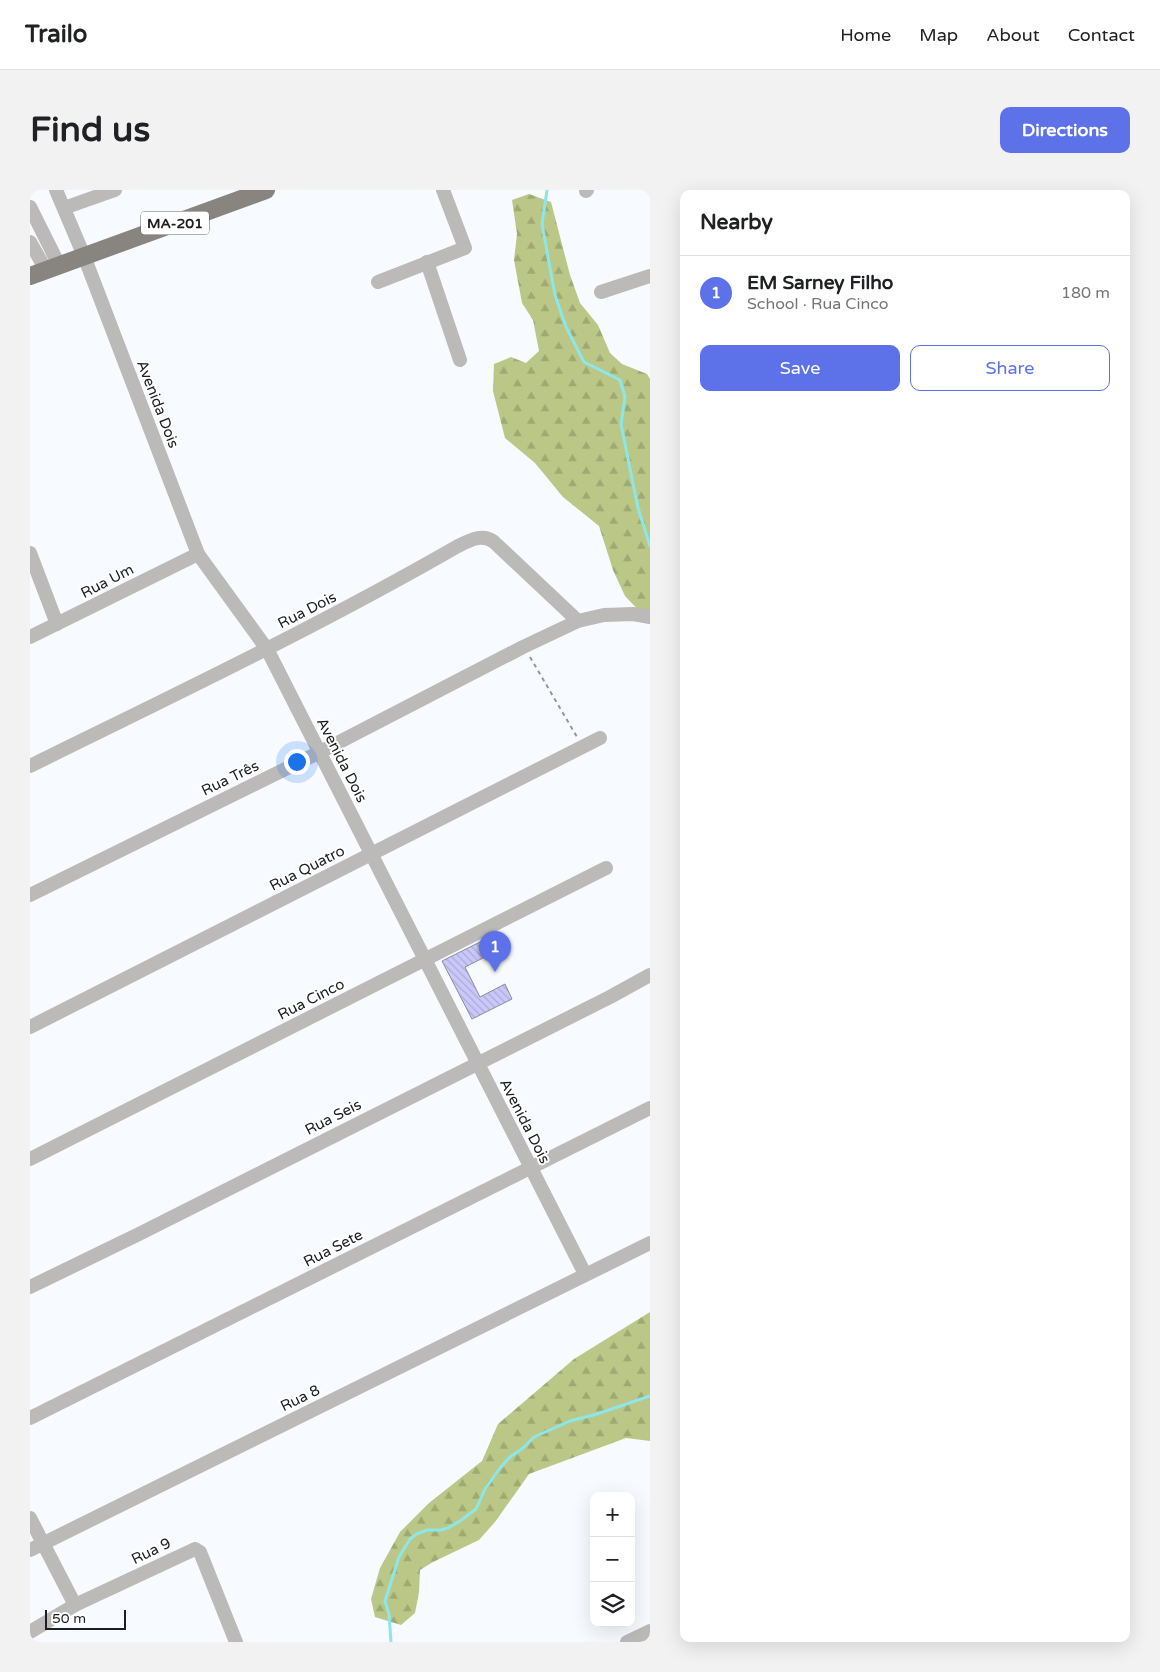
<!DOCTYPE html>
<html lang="en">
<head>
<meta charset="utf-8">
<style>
  :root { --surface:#fff; --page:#f2f2f2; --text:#202124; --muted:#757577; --line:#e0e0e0; --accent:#5d71e8 }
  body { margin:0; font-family:"Varela Round",sans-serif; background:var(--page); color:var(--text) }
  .controls { position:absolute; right:15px; bottom:15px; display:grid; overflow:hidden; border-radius:10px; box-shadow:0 5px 20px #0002 }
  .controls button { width:45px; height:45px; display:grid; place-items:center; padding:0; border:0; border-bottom:1px solid var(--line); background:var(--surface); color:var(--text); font:25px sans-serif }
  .scale { position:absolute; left:15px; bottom:12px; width:81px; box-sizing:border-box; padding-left:5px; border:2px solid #1d1e21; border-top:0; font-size:14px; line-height:18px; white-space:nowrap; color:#1d1e21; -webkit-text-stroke:4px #fff; paint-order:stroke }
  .you { position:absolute; left:266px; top:571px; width:18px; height:18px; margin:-12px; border:4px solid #fff; border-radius:50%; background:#1a73e8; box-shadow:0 0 0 8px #1a73e833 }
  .badge { display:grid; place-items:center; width:32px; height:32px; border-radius:50%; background:var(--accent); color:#fff; font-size:16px; font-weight:700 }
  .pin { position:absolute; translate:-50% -41px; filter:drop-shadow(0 1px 2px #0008) }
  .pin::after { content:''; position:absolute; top:26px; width:18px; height:15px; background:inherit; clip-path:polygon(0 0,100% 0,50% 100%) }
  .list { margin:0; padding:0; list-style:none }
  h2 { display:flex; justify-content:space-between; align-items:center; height:65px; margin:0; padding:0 20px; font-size:21px }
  h2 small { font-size:16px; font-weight:400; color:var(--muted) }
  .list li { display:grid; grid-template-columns:32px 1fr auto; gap:15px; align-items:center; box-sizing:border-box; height:75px; padding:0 20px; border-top:1px solid var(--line) }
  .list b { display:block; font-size:19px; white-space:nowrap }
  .list p { margin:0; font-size:16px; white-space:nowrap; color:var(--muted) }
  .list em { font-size:16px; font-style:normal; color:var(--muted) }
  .actions { display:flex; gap:10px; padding:15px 20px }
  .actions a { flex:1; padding:11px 0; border:1px solid var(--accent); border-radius:10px; text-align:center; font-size:18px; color:var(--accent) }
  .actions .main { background:var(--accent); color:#fff }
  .icon { flex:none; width:28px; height:28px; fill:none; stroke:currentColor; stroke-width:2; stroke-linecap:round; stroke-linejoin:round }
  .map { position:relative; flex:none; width:620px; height:1452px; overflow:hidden; border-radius:10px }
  header { display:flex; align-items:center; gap:30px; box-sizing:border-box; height:70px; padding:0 25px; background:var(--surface); border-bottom:1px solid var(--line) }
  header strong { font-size:24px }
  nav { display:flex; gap:28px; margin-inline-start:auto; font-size:18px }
  .intro { display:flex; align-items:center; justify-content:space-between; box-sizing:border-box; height:120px; padding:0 30px }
  h1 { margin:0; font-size:35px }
  .button { padding:12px 22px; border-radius:10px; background:var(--accent); color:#fff; font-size:18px; font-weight:700 }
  main { display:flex; gap:30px; padding:0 30px }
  aside { flex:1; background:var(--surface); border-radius:10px; box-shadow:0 5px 20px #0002 }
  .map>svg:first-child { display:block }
  .forest { fill:url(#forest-firs) }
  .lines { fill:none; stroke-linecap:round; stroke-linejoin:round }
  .stream { stroke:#8ce7ea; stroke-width:3 }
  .building { fill:url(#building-back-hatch); stroke:#8c8c93 }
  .path { stroke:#94969a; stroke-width:2; stroke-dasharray:4 4; stroke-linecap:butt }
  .minor { stroke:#bcbab8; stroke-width:14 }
  .major { stroke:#888580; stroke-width:18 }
  .labels { text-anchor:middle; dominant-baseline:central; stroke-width:4; stroke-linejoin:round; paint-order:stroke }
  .shield { fill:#fff; stroke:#616264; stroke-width:1 }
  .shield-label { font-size:14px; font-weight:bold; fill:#1d1e21 }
  .street-label { font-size:15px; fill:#1d1e21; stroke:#fff }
</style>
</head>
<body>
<header>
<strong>Trailo</strong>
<nav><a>Home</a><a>Map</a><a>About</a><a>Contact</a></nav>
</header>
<div class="intro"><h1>Find us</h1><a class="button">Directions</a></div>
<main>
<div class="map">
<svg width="620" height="1452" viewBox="0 0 620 1452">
  <defs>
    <pattern id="forest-firs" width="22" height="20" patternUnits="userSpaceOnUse" patternTransform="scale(1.25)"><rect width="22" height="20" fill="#bac786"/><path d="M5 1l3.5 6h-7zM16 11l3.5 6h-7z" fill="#9faa73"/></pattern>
    <pattern id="building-back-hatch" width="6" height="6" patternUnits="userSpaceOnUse" patternTransform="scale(1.25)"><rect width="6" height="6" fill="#c9c8fa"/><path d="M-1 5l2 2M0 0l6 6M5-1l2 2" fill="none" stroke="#acabd6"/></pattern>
  </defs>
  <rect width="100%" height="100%" fill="#f7fafe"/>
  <g class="forest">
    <polygon points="499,4 521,12 540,85 550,113 568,135 580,163 592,174 617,184 620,189 620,432 595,406 583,380 569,336 533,307 505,273 475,248 463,201 464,174 481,167 496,173 509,161 503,130 492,113 484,70 487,44 482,10"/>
    <polygon points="620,1122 620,1251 596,1248 499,1284 465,1332 449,1350 403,1372 390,1380 389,1402 385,1423 371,1435 345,1427 341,1409 350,1378 370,1342 399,1313 452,1271 468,1234 544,1169"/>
  </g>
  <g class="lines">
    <g class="stream">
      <polyline points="517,0 512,34 525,105 536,137 554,172 590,190 595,207 591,234 608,318 620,356"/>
      <polyline points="361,1452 359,1424 355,1411 369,1367 380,1349 387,1344 397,1340 411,1340 418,1338 430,1331 446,1319 455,1299 470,1278 480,1267 493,1258 504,1247 540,1231 567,1224 620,1206"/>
    </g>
  </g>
  <polygon class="building" points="456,749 463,763 435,777 450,807 475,794 482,809 442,829 412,771"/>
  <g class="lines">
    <polyline class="path" points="500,467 547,547"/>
    <g class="minor">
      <polyline points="26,0 54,66 168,364 237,459 555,1084"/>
      <polyline points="556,1 557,0"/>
      <polyline points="0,17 29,75"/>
      <polyline points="34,18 85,0"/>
      <polyline points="0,52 16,80"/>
      <polyline points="397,72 430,170"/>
      <polyline points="348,92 435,58 413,0"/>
      <polyline points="571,102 620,86"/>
      <polyline points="0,363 27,434"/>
      <polyline points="0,447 168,364"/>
      <path d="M 0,576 C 144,505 289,436 428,356 C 440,350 453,343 464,352 L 548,431"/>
      <polyline points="0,705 290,562 493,457 548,431 574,425 603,424 620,427"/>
      <polyline points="0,837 570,548"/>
      <polyline points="0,969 576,678"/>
      <polyline points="0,1097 109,1044 580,807 620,785"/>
      <polyline points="0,1228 620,918"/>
      <polyline points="0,1328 45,1415"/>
      <polyline points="0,1360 620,1053"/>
      <polyline points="0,1442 45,1415 165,1359 170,1362 206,1452"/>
      <polyline points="597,1452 620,1441"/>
    </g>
    <polyline class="major" points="0,86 236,0"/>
  </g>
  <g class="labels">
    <rect class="shield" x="111" y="21.5" width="68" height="23" rx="4"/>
    <g class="shield-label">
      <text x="145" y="33">MA-201</text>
    </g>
    <g class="street-label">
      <text transform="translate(128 214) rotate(69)">Avenida Dois</text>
      <text transform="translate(77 391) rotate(-27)">Rua Um</text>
      <text transform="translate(277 420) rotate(-27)">Rua Dois</text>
      <text transform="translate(312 570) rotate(63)">Avenida Dois</text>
      <text transform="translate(200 588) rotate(-26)">Rua Três</text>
      <text transform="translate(277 678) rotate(-27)">Rua Quatro</text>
      <text transform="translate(281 809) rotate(-27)">Rua Cinco</text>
      <text transform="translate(303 927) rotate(-27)">Rua Seis</text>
      <text transform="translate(495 931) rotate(63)">Avenida Dois</text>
      <text transform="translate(303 1058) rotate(-27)">Rua Sete</text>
      <text transform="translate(270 1208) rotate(-26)">Rua 8</text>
      <text transform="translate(121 1361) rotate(-26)">Rua 9</text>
    </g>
  </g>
</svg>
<div class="controls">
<button>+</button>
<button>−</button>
<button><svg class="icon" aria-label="layers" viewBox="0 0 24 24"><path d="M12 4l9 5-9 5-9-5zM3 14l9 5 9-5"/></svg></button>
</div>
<div class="scale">50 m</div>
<div class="you"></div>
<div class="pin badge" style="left:465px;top:782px">1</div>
</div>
<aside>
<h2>Nearby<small></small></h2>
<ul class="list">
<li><span class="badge">1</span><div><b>EM Sarney Filho</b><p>School · Rua Cinco</p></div><em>180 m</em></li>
</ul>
<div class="actions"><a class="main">Save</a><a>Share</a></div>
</aside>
</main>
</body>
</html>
